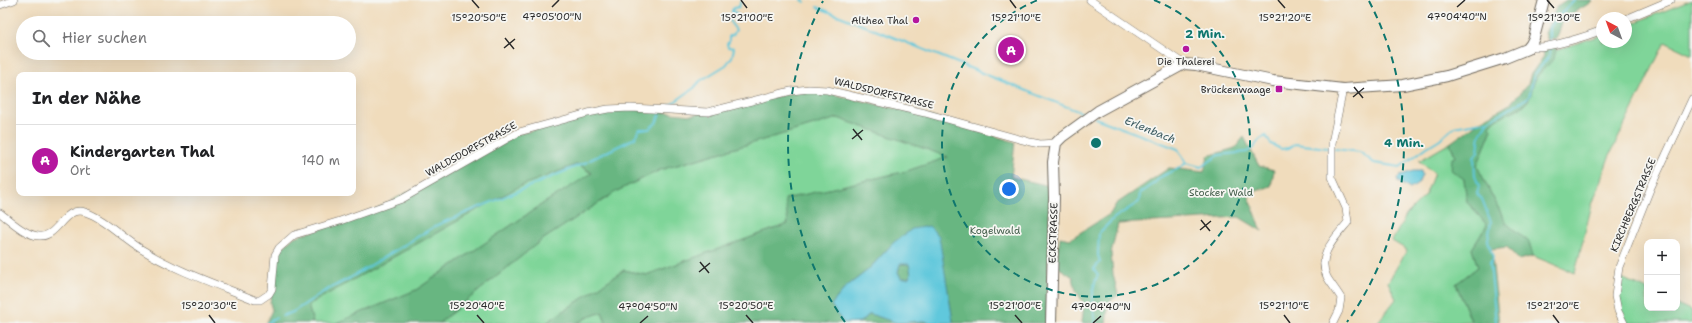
<!DOCTYPE html>
<html lang="de">
<head>
<meta charset="utf-8">
<style>
  :root { --surface:#fff; --page:#f2f2f2; --text:#202124; --muted:#757577; --line:#e0e0e0; --accent:#b5179e }
  body { margin:0; font-family:"Shantell Sans",sans-serif; background:var(--page); color:var(--text) }
  .controls { position:absolute; right:12px; bottom:12px; display:grid; overflow:hidden; border-radius:8px; box-shadow:0 4px 16px #0002 }
  .controls button { width:36px; height:36px; display:grid; place-items:center; padding:0; border:0; border-bottom:1px solid var(--line); background:var(--surface); color:var(--text); font:20px sans-serif }
  .compass { position:absolute; left:1596px; top:12px; width:36px; height:36px; border-radius:50%; background:var(--surface); box-shadow:0 4px 16px #0002; rotate:319deg }
  .you { position:absolute; left:1009px; top:189px; width:14px; height:14px; margin:-10px; border:3px solid #fff; border-radius:50%; background:#1a73e8; box-shadow:0 0 0 6px #1a73e833 }
  .badge { display:grid; place-items:center; width:26px; height:26px; border-radius:50%; background:var(--accent); color:#fff; font-size:13px; font-weight:700 }
  .pin { position:absolute; translate:-50% -50%; border:2px solid #fff; box-shadow:0 1px 4px #0006 }
  .list { margin:0; padding:0; list-style:none }
  h2 { display:flex; justify-content:space-between; align-items:center; height:52px; margin:0; padding:0 16px; font-size:17px }
  h2 small { font-size:13px; font-weight:400; color:var(--muted) }
  .list li { display:grid; grid-template-columns:26px 1fr auto; gap:12px; align-items:center; box-sizing:border-box; height:72px; padding:0 16px; border-top:1px solid var(--line) }
  .list b { display:block; font-size:15px; white-space:nowrap }
  .list p { margin:0; font-size:13px; white-space:nowrap; color:var(--muted) }
  .list em { font-size:13px; font-style:normal; color:var(--muted) }
  .icon { flex:none; width:22px; height:22px; fill:none; stroke:currentColor; stroke-width:2; stroke-linecap:round; stroke-linejoin:round }
  .map { position:relative; flex:none; width:1692px; height:323px; overflow:hidden }
  .search { position:absolute; background:var(--surface); box-shadow:0 4px 16px #0002; left:16px; top:16px; width:340px; height:44px; display:flex; align-items:center; gap:10px; box-sizing:border-box; padding:0 14px; border-radius:22px; color:var(--muted); font-size:15px }
  .panel { position:absolute; background:var(--surface); box-shadow:0 4px 16px #0002; left:16px; top:72px; width:340px; height:124px; border-radius:8px }
  .map>svg:first-child { display:block }
  .green { fill:#7fd599; stroke:#558062 }
  .forest { fill:#67b681; stroke:#497056 }
  .water { fill:#60c8dc; stroke:#467a84; fill-rule:evenodd }
  .lines { fill:none; stroke-linecap:round; stroke-linejoin:round }
  .stream { stroke:#60c8dc; stroke-width:2 }
  .street-casing { stroke:#70695e; stroke-width:8 }
  .secondary-casing { stroke:#70695e; stroke-width:12 }
  .street { stroke:#fff; stroke-width:7 }
  .secondary { stroke:#fff; stroke-width:10 }
  .ticks { fill:none; stroke:#2b2b2b; stroke-width:1.5 }
  .ring { fill:none; stroke:#0f766e; stroke-width:2; stroke-dasharray:7 5 }
  .poi-dot { fill:#b5179e; stroke:#f6f6f2; stroke-width:1.5 }
  .labels { text-anchor:middle; dominant-baseline:central; stroke-width:3.5; stroke-linejoin:round; paint-order:stroke }
  .poi-label { font-size:10px; fill:#2b2b2b; stroke:#f6f6f2; text-anchor:end }
  .street-label { font-size:10px; fill:#2b2b2b; stroke:#f6f6f2 }
  .park-label { font-size:10px; fill:#445e4c; stroke:#f6f6f2 }
  .water-label { font-size:11px; font-style:italic; fill:#3b5a60; stroke:#f6f6f2 }
  .ticks-label { font-size:10px; text-anchor:middle; fill:#2b2b2b; stroke:#f6f6f2; stroke-width:3.5; stroke-linejoin:round; paint-order:stroke }
  .centre { fill:#0f766e; stroke:#f6f6f2; stroke-width:2 }
  .ring-label { font-size:12px; text-anchor:middle; font-weight:bold; fill:#0f766e; stroke:#f6f6f2; stroke-width:3.5; stroke-linejoin:round; paint-order:stroke }
</style>
</head>
<body>
<div class="map">
<svg width="1692" height="323" viewBox="0 0 1692 323">
  <rect width="100%" height="100%" fill="#f6f6f2"/>
  <filter id="ink" filterUnits="userSpaceOnUse"><feTurbulence type="fractalNoise" baseFrequency=".025" numOctaves="2"/><feDisplacementMap in="SourceGraphic" scale="8" xChannelSelector="R" yChannelSelector="G"/><feConvolveMatrix kernelMatrix="1 2 1 2 8 2 1 2 1" color-interpolation-filters="sRGB"/></filter>
  <filter id="wash" filterUnits="userSpaceOnUse"><feTurbulence type="fractalNoise" baseFrequency=".012" numOctaves="4" result="noise"/><feDisplacementMap in="SourceGraphic" scale="16" xChannelSelector="R" yChannelSelector="G"/><feGaussianBlur stdDeviation="0.9" result="paint"/><feColorMatrix in="noise" values="0 0 0 0 0 0 0 0 0 0 0 0 0 0 0 0 0 1.4 0 .05"/><feComposite in="paint" operator="in"/></filter>
  <g filter="url(#wash)">
    <rect width="100%" height="100%" fill="#f0dcbc"/>
    <g class="green">
      <path d="M 1692,0 L 1692,55 L 1665,42 L 1609,157 L 1591,208 L 1575,273 L 1533,256 L 1529,242 L 1506,223 L 1477,166 L 1492,129 L 1489,127 C 1497,115 1510,114 1521,107 C 1535,98 1529,89 1536,78 C 1544,66 1551,65 1556,50 L 1602,35 L 1602,42 L 1626,42 L 1626,26 Z"/>
      <polygon points="838,118 949,157 907,171 786,199 788,224 646,275 624,270 546,323 439,323 539,242 617,191 660,170"/>
      <polygon points="1450,143 1464,179 1467,202 1487,225 1472,249 1478,267 1456,284 1471,321 1455,323 1377,323 1396,299 1388,282 1407,250 1392,241 1407,214 1425,196 1434,173 1419,161"/>
      <polygon points="578,164 592,174 544,203 416,290 336,323 313,323 308,305 518,187"/>
      <path d="M 1622,278 L 1647,290 L 1647,308 L 1677,308 L 1677,304 L 1692,311 L 1692,323 L 1626,323 C 1620,309 1612,293 1622,278 Z"/>
      <polygon points="602,312 606,323 577,323 586,318"/>
    </g>
    <g class="forest">
      <path d="M 1566,0 L 1593,0 C 1585,8 1572,11 1564,20 C 1559,26 1560,34 1555,40 L 1547,39 L 1545,33 L 1557,6 Z"/>
      <path d="M 1556,46 C 1557,63 1543,66 1536,78 C 1529,90 1535,95 1523,105 C 1512,114 1498,114 1490,126 L 1492,129 L 1477,166 L 1506,223 L 1529,242 L 1533,256 L 1519,260 L 1507,247 L 1491,249 L 1499,323 L 1472,323 L 1456,284 L 1478,267 L 1472,249 L 1487,225 L 1467,202 L 1464,179 L 1451,170 L 1452,158 L 1456,157 L 1450,143 L 1482,120 L 1510,104 L 1528,84 L 1531,74 L 1544,56 L 1543,51 Z"/>
      <polygon points="810,91 827,93 924,115 1015,142 1011,177 1050,186 1047,323 952,323 953,321 947,287 894,242 868,270 846,287 831,305 843,323 607,323 602,312 586,318 577,323 546,323 624,270 646,275 788,224 785,199 907,171 948,157 838,118 660,170 617,191 539,242 439,323 336,323 416,290 544,203 592,173 578,164 518,187 308,305 313,323 266,323 272,310 270,303 277,255 281,249 294,237 363,216 518,134 608,111 632,109 692,115 792,93"/>
      <polygon points="1244,137 1259,166 1274,170 1271,186 1248,194 1262,231 1239,217 1118,224 1111,253 1113,274 1118,295 1109,302 1106,323 1082,323 1084,303 1076,291 1073,277 1056,266 1060,237 1070,239 1110,214 1116,204 1169,168 1204,172 1208,156 1235,148"/>
      <polygon points="900,264 909,264 911,274 908,278 901,278 898,272"/>
      <polygon points="870,314 897,323 925,321 929,323 857,323"/>
    </g>
    <g class="water">
      <polygon points="1413,171 1421,171 1422,175 1418,184 1410,189 1398,182 1397,178 1404,174"/>
      <path d="M 929,226 L 939,236 L 953,321 L 952,323 L 929,323 L 925,321 L 897,323 L 870,314 L 860,322 L 843,323 L 831,305 L 846,287 L 868,270 L 894,242 L 912,229 ZM 900,264 L 909,264 L 911,274 L 908,278 L 901,278 L 898,272 Z"/>
    </g>
    <g class="lines">
      <g class="stream">
        <polyline points="802,0 805,2"/>
        <path d="M 817,7 C 907,42 997,80 1088,115"/>
        <polyline points="669,106 694,88 700,81 726,65 732,57 734,48 728,47 727,44 729,42 729,36 733,35 736,30 730,22 732,17 736,17 738,15 732,12 732,10 734,8 739,7 741,0"/>
        <polyline points="1095,118 1178,149 1186,163 1201,167 1219,155 1247,152 1254,147 1260,139 1266,136 1271,144 1281,149 1289,148 1295,144 1360,152 1374,163 1400,167 1427,147 1440,139 1454,127 1488,121 1529,97 1534,75 1550,55 1550,27 1556,19 1575,0"/>
        <polyline points="1488,121 1480,134 1478,151 1474,158 1475,176 1479,186 1477,194 1482,199 1491,222 1488,240 1493,258 1490,263 1496,323"/>
        <polyline points="590,160 635,138 639,129 649,129 656,123 660,114"/>
        <polyline points="282,316 293,312 323,292 350,278 437,225 587,162"/>
        <polyline points="267,323 276,318"/>
        <path d="M 1095,323 C 1093,307 1090,289 1098,275 L 1094,269 L 1100,262 L 1098,255 L 1099,233 L 1114,218 L 1139,202 L 1140,193 C 1149,189 1154,183 1161,177 C 1170,171 1176,172 1186,163"/>
      </g>
    </g>
  </g>
  <g filter="url(#ink)">
    <g class="lines">
      <defs>
        <g id="street">
          <polyline points="1090,0 1184,64"/>
          <polyline points="0,5 14,0"/>
          <polyline points="1626,19 1671,0"/>
          <path d="M 1531,44 L 1535,47 C 1549,48 1588,36 1602,30"/>
          <path d="M 0,213 C 11,221 25,235 39,236 C 58,238 64,205 85,212 C 104,218 123,238 141,249 C 176,271 216,284 255,300 L 260,300 L 269,294 L 272,289 L 275,255 L 279,248 L 294,235 L 340,221 L 402,199 L 519,132 L 588,113 L 608,109 L 631,108 L 708,112 L 791,91 L 809,89 L 827,90 L 925,113 L 1030,142 L 1040,144 L 1056,143"/>
          <path d="M 1333,323 L 1339,311 L 1341,298 C 1337,291 1331,284 1327,277 C 1316,255 1336,237 1348,222 L 1346,208 L 1332,177 L 1332,143 L 1343,89"/>
          <polyline points="1624,323 1618,311 1615,296 1619,267 1651,187 1692,99"/>
        </g>
        <polyline id="secondary" points="1051,323 1054,198 1053,162 1056,143 1062,137 1098,111 1184,64 1196,65 1273,81 1343,89 1403,85 1447,76 1505,58 1527,49 1531,44 1534,38 1544,0"/>
      </defs>
      <use href="#street" class="street-casing"/>
      <use href="#secondary" class="secondary-casing"/>
      <use href="#street" class="street"/>
      <use href="#secondary" class="secondary"/>
    </g>
  </g>
  <path class="ticks" d="M 472,0 L 479,8M 741,0 L 747,8M 1010,0 L 1016,8M 1278,0 L 1285,8M 1547,0 L 1554,8M 552,7 L 559,0M 1457,7 L 1465,0M 505,38 L 514,49M 504,48 L 515,39M 1354,87 L 1363,98M 1353,97 L 1364,88M 853,129 L 862,140M 852,139 L 863,130M 1201,220 L 1210,231M 1200,230 L 1211,221M 700,262 L 709,273M 699,272 L 710,263M 209,315 L 215,323M 477,315 L 484,323M 746,315 L 753,323M 1015,315 L 1022,323M 1284,315 L 1290,323M 1553,315 L 1559,323M 640,323 L 648,316M 1093,323 L 1101,316"/>
  <g class="ring">
    <path d="M1154 0A154 154 0 1 1 1038 0"/>
    <path d="M845 322A308 308 0 0 1 823 1M1369 1A308 308 0 0 1 1347 322"/>
  </g>
  <g class="poi-dot">
    <circle cx="916" cy="20" r="4"/>
    <circle cx="1186" cy="49" r="4"/>
    <rect x="1275" y="85" width="8" height="8" rx="2"/>
  </g>
  <g class="labels">
    <g class="poi-label">
      <text x="908" y="20">Althea Thal</text>
      <text x="1186" y="61" text-anchor="middle">Die Thalerei</text>
      <text x="1271" y="89">Brückenwaage</text>
    </g>
    <g class="street-label">
      <text transform="translate(884 93) rotate(14)">WALDSDORFSTRASSE</text>
      <text transform="translate(471 149) rotate(-29)">WALDSDORFSTRASSE</text>
      <text transform="translate(1633 205) rotate(-67)">KIRCHBERGSTRASSE</text>
      <text transform="translate(1053 233) rotate(-88)">ECKSTRASSE</text>
    </g>
    <g class="park-label">
      <text x="1221" y="192">Stocker Wald</text>
      <text x="995" y="230">Kogelwald</text>
    </g>
    <g class="water-label">
      <text transform="translate(1150 130) rotate(22)">Erlenbach</text>
    </g>
  </g>
  <g class="ticks-label">
    <text x="552" y="20">47°05'00"N</text>
    <text x="1457" y="20">47°04'40"N</text>
    <text x="479" y="21">15°20'50"E</text>
    <text x="747" y="21">15°21'00"E</text>
    <text x="1285" y="21">15°21'20"E</text>
    <text x="1016" y="21">15°21'10"E</text>
    <text x="1554" y="21">15°21'30"E</text>
    <text x="209" y="309">15°20'30"E</text>
    <text x="477" y="309">15°20'40"E</text>
    <text x="746" y="309">15°20'50"E</text>
    <text x="1015" y="309">15°21'00"E</text>
    <text x="1284" y="309">15°21'10"E</text>
    <text x="1553" y="309">15°21'20"E</text>
    <text x="648" y="310">47°04'50"N</text>
    <text x="1101" y="310">47°04'40"N</text>
  </g>
  <circle cx="1096" cy="143" r="6" class="centre"/>
  <g class="ring-label">
    <text x="1205" y="38">2 Min.</text>
    <text x="1404" y="147">4 Min.</text>
  </g>
</svg>
<div class="controls">
<button>+</button>
<button>−</button>
</div>
<svg class="compass" viewBox="-18 -18 36 36"><path d="M0-13l5 13h-10z" fill="#e53935"/><path d="M0 13l5-13h-10z" fill="#757577"/></svg>
<div class="you"></div>
<div class="pin badge" style="left:1011px;top:50px">A</div>
<div class="search"><svg class="icon" aria-label="search" viewBox="0 0 24 24"><circle cx="10" cy="10" r="6"/><path d="M15 15l6 6"/></svg>Hier suchen</div>
<section class="panel">
<h2>In der Nähe<small></small></h2>
<ul class="list">
<li><span class="badge">A</span><div><b>Kindergarten Thal</b><p>Ort</p></div><em>140 m</em></li>
</ul>
</section>
</div>
</body>
</html>
